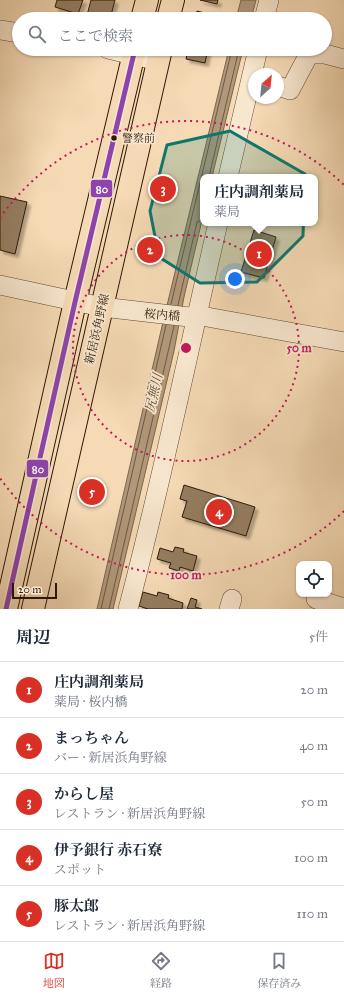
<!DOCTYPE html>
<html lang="ja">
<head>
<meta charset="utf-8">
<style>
  :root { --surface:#fff; --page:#f2f2f3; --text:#1f2937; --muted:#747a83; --line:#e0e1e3; --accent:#d93025 }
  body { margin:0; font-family:"IM FELL Great Primer","Noto Serif JP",serif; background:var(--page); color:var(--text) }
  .controls { position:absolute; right:12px; bottom:12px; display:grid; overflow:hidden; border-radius:8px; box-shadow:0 1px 3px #0004 }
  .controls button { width:36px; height:36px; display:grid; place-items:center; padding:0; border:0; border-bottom:1px solid var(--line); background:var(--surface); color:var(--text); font:20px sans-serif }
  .compass { position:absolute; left:248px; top:68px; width:36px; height:36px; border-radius:50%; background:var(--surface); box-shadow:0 1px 3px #0004; rotate:27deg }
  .scale { position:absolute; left:12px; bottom:10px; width:45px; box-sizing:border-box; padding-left:4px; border:2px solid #2e1807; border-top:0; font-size:11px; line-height:14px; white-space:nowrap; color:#2e1807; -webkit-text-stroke:3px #f8e7cf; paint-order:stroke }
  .you { position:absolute; left:235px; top:279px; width:14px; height:14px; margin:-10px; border:3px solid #fff; border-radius:50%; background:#1a73e8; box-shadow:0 0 0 6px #1a73e833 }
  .badge { display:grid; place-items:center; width:26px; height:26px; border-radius:50%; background:var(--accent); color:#fff; font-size:13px; font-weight:700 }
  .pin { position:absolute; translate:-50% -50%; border:2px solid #fff; box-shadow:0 1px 4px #0006 }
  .popup { position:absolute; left:200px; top:174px; width:118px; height:52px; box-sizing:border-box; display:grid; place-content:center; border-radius:8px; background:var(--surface); filter:drop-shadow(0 1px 3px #0005); font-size:13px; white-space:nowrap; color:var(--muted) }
  .popup b { font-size:15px; color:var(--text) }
  .popup::after { content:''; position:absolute; left:50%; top:100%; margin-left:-8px; border:8px solid transparent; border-top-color:var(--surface) }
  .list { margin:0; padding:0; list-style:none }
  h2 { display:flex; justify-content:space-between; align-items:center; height:52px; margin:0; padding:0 16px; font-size:17px }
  h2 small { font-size:13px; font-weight:400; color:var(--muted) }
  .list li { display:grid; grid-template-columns:26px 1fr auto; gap:12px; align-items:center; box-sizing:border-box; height:56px; padding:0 16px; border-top:1px solid var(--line) }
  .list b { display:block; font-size:15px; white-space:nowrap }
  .list p { margin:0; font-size:13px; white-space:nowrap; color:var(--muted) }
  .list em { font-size:13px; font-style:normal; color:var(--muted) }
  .icon { flex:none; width:22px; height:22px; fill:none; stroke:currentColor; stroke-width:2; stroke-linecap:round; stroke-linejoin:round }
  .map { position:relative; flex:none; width:344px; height:609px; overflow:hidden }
  .search { position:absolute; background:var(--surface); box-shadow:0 1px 3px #0004; left:12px; right:12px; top:12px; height:44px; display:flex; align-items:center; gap:10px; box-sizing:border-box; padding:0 14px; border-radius:22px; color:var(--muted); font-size:15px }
  .sheet { height:332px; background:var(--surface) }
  nav { display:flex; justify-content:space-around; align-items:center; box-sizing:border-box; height:56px; border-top:1px solid var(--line); background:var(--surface); font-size:11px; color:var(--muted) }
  nav a { display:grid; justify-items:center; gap:2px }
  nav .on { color:var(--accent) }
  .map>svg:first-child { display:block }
  .water { fill:#b1987a; stroke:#7d654c }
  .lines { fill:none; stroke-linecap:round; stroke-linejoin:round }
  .shore { stroke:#705840; stroke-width:1 }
  .building { fill:#957d61; stroke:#2e1807; filter:url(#shadow) }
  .minor-casing { stroke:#604832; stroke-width:20 }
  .major-casing { stroke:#2e1807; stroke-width:24 }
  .minor { stroke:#f8e7cf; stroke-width:19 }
  .major { stroke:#f5dab5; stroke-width:22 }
  .bus-1-casing { stroke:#f8e7cf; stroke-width:8 }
  .bus-1 { stroke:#8e44ad; stroke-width:5 }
  .marked { fill:#0f766e; fill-opacity:0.2; stroke:#0f766e; stroke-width:3; stroke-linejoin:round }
  .ring { fill:none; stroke:#c2185b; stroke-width:2; stroke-dasharray:2 4 }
  .bus-dot { fill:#2e1807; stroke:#f8e7cf; stroke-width:1.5 }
  .labels { text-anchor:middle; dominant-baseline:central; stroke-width:3.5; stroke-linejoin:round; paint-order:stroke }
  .bus-label { font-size:11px; fill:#2e1807; stroke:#f8e7cf; text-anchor:start }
  .street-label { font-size:12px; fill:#2e1807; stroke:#f8e7cf }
  .water-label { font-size:13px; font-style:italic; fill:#624b35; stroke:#f8e7cf }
  .centre { fill:#c2185b; stroke:#f8e7cf; stroke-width:2 }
  .ring-label { font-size:12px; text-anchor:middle; font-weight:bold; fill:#c2185b; stroke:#f8e7cf; stroke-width:3.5; stroke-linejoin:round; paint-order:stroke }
  .line-badge { stroke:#f8e7cf; stroke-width:1.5 }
  .badge-label { font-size:11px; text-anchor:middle; font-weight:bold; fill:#fff }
</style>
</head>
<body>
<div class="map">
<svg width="344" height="609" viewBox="0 0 344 609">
  <defs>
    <filter id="shadow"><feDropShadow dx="3.5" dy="3.5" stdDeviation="1" flood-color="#0004"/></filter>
  </defs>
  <rect width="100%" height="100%" fill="#f5dab5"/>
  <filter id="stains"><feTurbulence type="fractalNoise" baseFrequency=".005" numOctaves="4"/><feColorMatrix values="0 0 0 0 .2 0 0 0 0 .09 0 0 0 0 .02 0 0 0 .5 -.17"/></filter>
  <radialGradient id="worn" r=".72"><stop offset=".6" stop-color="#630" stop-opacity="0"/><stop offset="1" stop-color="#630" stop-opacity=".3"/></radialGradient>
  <g class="water">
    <polygon points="241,0 256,0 251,19 236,19"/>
    <polygon points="229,49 243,49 212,177 203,177 203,216 184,297 174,351 113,609 97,609 163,322"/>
  </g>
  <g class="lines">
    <g class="shore">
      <polyline points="209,177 239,49"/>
      <polyline points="171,304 232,49"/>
      <polyline points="178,305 197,222 203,219"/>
      <polyline points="101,609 166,325"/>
      <polyline points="109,609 174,326"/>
    </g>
  </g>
  <g class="building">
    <polygon points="57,0 83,0 78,14 55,7"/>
    <polygon points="91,0 115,0 110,19 86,19"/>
    <polygon points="200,0 218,0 217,4"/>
    <polygon points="197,11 216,16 216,19 195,19"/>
    <polygon points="188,49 208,49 205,63 186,59"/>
    <polygon points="0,196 27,202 15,254 0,250"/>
    <polygon points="254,230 276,237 264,278 241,272"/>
    <polygon points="184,485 255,507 246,536 182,517 187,501 180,499"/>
    <polygon points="175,547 184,549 183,552 197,556 193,571 180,567 179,571 169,568 171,563 157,559 160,548 173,552"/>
    <polygon points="143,592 157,596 158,592 169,595 168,598 183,603 182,609 148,609 139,606"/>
    <polygon points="191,598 197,600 195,607 202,609 187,609"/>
  </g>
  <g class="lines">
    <defs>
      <g id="minor">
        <polyline points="264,19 269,0"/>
        <polyline points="0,30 19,33"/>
        <polyline points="108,49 159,61"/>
        <polyline points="278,86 290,90 309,54 325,54 344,59"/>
        <polyline points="228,177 258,49"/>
        <polyline points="0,285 102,307 189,317 196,315 344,342"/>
        <polyline points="316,599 344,608"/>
        <path d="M 128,609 C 162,481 188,352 218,223"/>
        <polyline points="229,609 232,599"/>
      </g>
      <g id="major">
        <polyline points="142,19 147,0"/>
        <polyline points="168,19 173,0"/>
        <polyline points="6,609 75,302 135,49"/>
        <polyline points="33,609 161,49"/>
      </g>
    </defs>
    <use href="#minor" class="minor-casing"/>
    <use href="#major" class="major-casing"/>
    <use href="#minor" class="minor"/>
    <use href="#major" class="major"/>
    <defs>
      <polyline id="bus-1" points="6,609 75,302 135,49"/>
    </defs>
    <use href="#bus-1" class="bus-1-casing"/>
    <use href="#bus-1" class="bus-1"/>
  </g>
  <path class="marked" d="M 230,131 L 305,174 L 303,236 L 257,282 L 200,283 L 159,257 L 150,211 L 167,145 Z"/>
  <g class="ring">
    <circle cx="186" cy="348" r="113"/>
    <path d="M344 511A227 227 0 0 1 0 478M0 218A227 227 0 0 1 344 185"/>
  </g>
  <circle class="bus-dot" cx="114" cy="138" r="3.5"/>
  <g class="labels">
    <g class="bus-label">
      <text x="122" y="138">警察前</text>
    </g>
    <g class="street-label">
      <text transform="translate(162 315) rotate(5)">桜内橋</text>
      <text transform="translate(97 329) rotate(-77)">新居浜角野線</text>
    </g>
    <g class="water-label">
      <text transform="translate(154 393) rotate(-77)">尻無川</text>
    </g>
  </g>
  <circle cx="186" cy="348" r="6" class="centre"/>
  <g class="ring-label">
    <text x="299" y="352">50 m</text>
    <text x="186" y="579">100 m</text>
  </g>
  <g class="line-badge">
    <rect x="90" y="179" width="23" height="19" rx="4" fill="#8e44ad"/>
    <rect x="26" y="459" width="23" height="19" rx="4" fill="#8e44ad"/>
  </g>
  <g class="badge-label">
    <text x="102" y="193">80</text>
    <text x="38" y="473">80</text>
  </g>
  <rect width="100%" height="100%" filter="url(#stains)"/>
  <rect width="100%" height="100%" fill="url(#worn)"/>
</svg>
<div class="controls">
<button><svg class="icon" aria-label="locate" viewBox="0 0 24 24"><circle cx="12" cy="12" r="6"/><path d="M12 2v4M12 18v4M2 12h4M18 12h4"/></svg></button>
</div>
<svg class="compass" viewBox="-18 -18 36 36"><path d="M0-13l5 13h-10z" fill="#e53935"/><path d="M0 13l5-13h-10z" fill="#747a83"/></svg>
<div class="scale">20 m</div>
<div class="you"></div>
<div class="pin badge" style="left:259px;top:254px">1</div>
<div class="popup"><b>庄内調剤薬局</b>薬局</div>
<div class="pin badge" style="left:150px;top:250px">2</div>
<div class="pin badge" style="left:163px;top:189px">3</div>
<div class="pin badge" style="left:219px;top:512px">4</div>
<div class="pin badge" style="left:92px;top:492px">5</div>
<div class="search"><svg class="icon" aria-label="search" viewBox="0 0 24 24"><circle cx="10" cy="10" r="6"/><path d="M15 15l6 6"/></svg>ここで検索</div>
</div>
<section class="sheet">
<h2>周辺<small>5件</small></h2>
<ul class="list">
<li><span class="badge">1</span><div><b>庄内調剤薬局</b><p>薬局 · 桜内橋</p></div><em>20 m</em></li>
<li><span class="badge">2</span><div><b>まっちゃん</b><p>バー · 新居浜角野線</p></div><em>40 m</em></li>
<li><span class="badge">3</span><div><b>からし屋</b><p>レストラン · 新居浜角野線</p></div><em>50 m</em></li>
<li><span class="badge">4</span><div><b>伊予銀行 赤石寮</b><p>スポット</p></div><em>100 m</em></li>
<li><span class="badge">5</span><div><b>豚太郎</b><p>レストラン · 新居浜角野線</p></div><em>110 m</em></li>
</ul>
</section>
<nav>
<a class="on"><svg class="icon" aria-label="map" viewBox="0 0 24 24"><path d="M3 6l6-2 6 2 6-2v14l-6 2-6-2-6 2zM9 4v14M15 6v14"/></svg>地図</a>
<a><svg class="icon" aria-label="directions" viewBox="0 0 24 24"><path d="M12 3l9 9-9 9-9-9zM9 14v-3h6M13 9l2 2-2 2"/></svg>経路</a>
<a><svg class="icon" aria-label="saved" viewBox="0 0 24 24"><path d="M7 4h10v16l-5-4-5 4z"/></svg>保存済み</a>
</nav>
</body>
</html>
